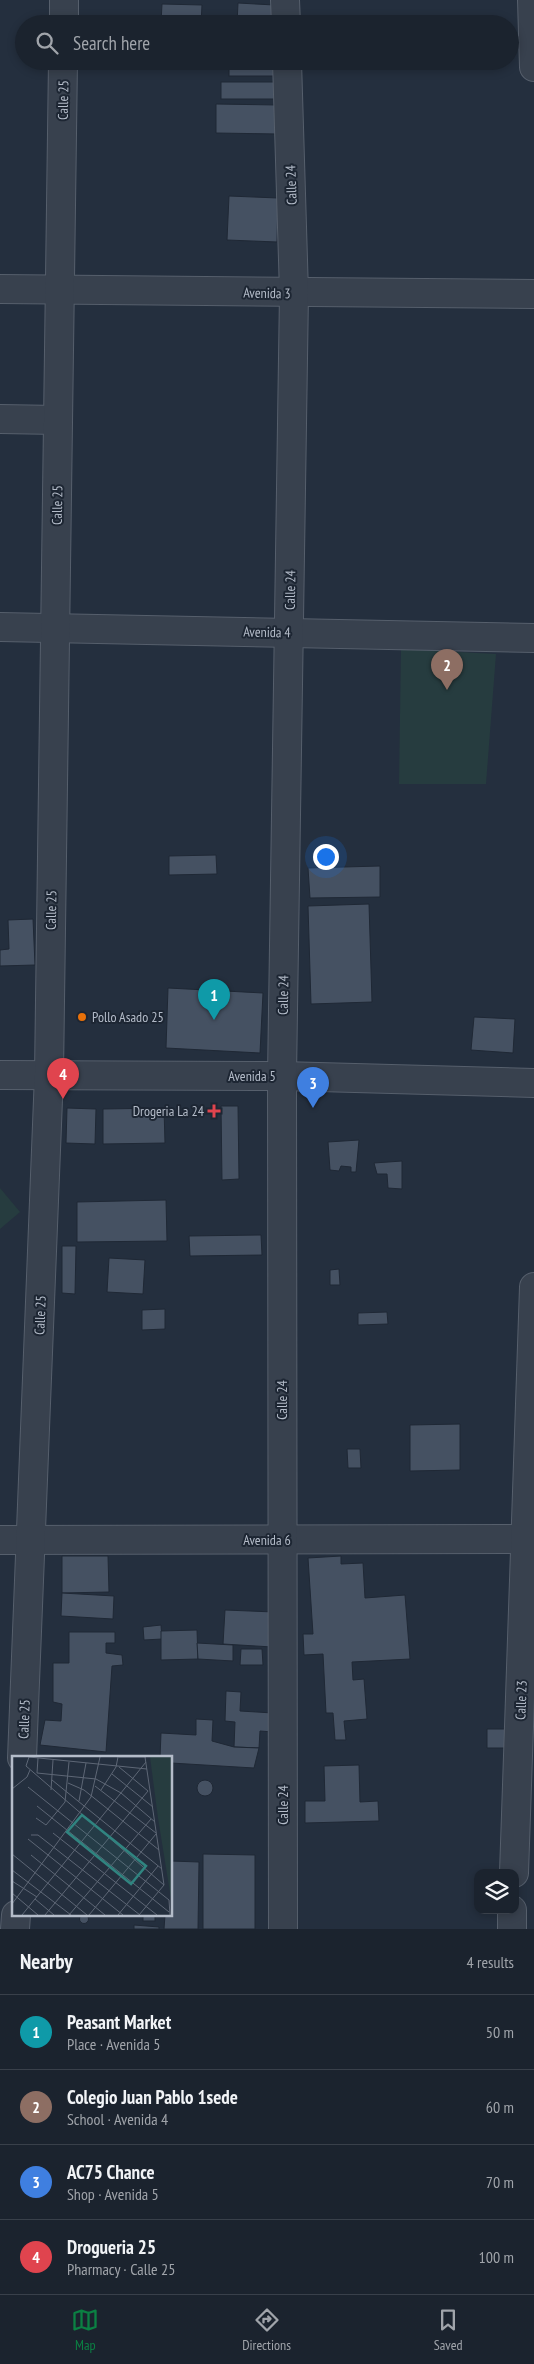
<!DOCTYPE html>
<html lang="en">
<head>
<meta charset="utf-8">
<style>
  :root { --surface:#1b232e; --page:#242b36; --text:#f1f3f6; --muted:#a0a4aa; --line:#39404a; --accent:#0b8043 }
  body { margin:0; font-family:"PT Sans Narrow",sans-serif; background:var(--page); color:var(--text) }
  .controls { position:absolute; right:15px; bottom:15px; display:grid; overflow:hidden; border-radius:10px; box-shadow:0 2px 8px #0003 }
  .controls button { width:45px; height:45px; display:grid; place-items:center; padding:0; border:0; border-bottom:1px solid var(--line); background:var(--surface); color:var(--text); font:25px sans-serif }
  .you { position:absolute; left:325px; top:856px; width:18px; height:18px; margin:-12px; border:4px solid #fff; border-radius:50%; background:#1a73e8; box-shadow:0 0 0 8px #1a73e833 }
  .badge { display:grid; place-items:center; width:32px; height:32px; border-radius:50%; background:var(--accent); color:#fff; font-size:16px; font-weight:700 }
  .pin { position:absolute; translate:-50% -41px; filter:drop-shadow(0 1px 2px #0008) }
  .pin::after { content:''; position:absolute; top:26px; width:18px; height:15px; background:inherit; clip-path:polygon(0 0,100% 0,50% 100%) }
  .list { margin:0; padding:0; list-style:none }
  h2 { display:flex; justify-content:space-between; align-items:center; height:65px; margin:0; padding:0 20px; font-size:21px }
  h2 small { font-size:16px; font-weight:400; color:var(--muted) }
  .list li { display:grid; grid-template-columns:32px 1fr auto; gap:15px; align-items:center; box-sizing:border-box; height:75px; padding:0 20px; border-top:1px solid var(--line) }
  .list b { display:block; font-size:19px; white-space:nowrap }
  .list p { margin:0; font-size:16px; white-space:nowrap; color:var(--muted) }
  .list em { font-size:16px; font-style:normal; color:var(--muted) }
  .icon { flex:none; width:28px; height:28px; fill:none; stroke:currentColor; stroke-width:2; stroke-linecap:round; stroke-linejoin:round }
  .map { position:relative; flex:none; width:534px; height:1929px; overflow:hidden }
  .search { position:absolute; background:var(--surface); box-shadow:0 2px 8px #0003; left:15px; right:15px; top:15px; height:55px; display:flex; align-items:center; gap:12px; box-sizing:border-box; padding:0 18px; border-radius:28px; color:var(--muted); font-size:19px }
  .sheet { height:365px; background:var(--surface) }
  nav { display:flex; justify-content:space-around; align-items:center; box-sizing:border-box; height:70px; border-top:1px solid var(--line); background:var(--surface); font-size:14px; color:var(--muted) }
  nav a { display:grid; justify-items:center; gap:2px }
  nav .on { color:var(--accent) }
  .map>svg:first-child { display:block }
  .green { fill:#263c3f }
  .building { fill:#455162; stroke:#1f2835 }
  .lines { fill:none; stroke-linecap:round; stroke-linejoin:round }
  .minor-casing { stroke:#565f6c; stroke-width:30 }
  .minor { stroke:#38414e; stroke-width:28 }
  .food-dot { fill:#e8710a; stroke:#1d2633; stroke-width:2 }
  .health-dot { fill:#e0444e; stroke:#1d2633; stroke-width:2 }
  .labels { text-anchor:middle; dominant-baseline:central; stroke-width:4; stroke-linejoin:round; paint-order:stroke }
  .street-label { font-size:14px; fill:#b4bcc9; stroke:#1d2633 }
  .poi-label { font-size:14px; fill:#b4bcc9; stroke:#1d2633; text-anchor:start }
  .inset-road { fill:none; stroke:#5e6776; stroke-width:1 }
  .view { fill:#308480; fill-opacity:0.15; stroke:#308480; stroke-width:2.5 }
  .inset-edge { fill:none; stroke:#b4bcc9; stroke-width:2.5 }
</style>
</head>
<body>
<div class="map">
<svg width="534" height="1929" viewBox="0 0 534 1929">
  <rect width="100%" height="100%" fill="#242f3e"/>
  <g class="green">
    <polygon points="401,649 496,654 486,784 399,784"/>
    <polygon points="0,1188 20,1212 0,1229"/>
  </g>
  <g class="building">
    <polygon points="238,3 274,5 273,24 237,24"/>
    <polygon points="162,4 202,5 201,24 161,23"/>
    <rect x="229" y="61" width="45" height="15"/>
    <rect x="221" y="82" width="53" height="17"/>
    <polygon points="216,104 277,105 277,134 216,133"/>
    <polygon points="229,196 278,198 277,242 227,240"/>
    <polygon points="216,855 217,874 169,875 169,856"/>
    <polygon points="380,866 380,897 310,898 308,868"/>
    <polygon points="369,904 372,1002 311,1004 308,906"/>
    <polygon points="33,919 35,965 0,966 0,950 9,949 8,920"/>
    <polygon points="168,988 263,993 260,1053 166,1048"/>
    <polygon points="474,1017 515,1019 513,1053 471,1050"/>
    <polygon points="221,1106 238,1106 239,1179 222,1180"/>
    <polygon points="67,1108 96,1109 95,1144 66,1143"/>
    <polygon points="164,1108 165,1143 103,1144 103,1109"/>
    <polygon points="359,1140 356,1172 351,1172 351,1167 341,1166 339,1171 330,1170 328,1142"/>
    <polygon points="402,1161 402,1189 388,1188 387,1174 377,1174 374,1163"/>
    <polygon points="166,1200 167,1241 77,1242 77,1202"/>
    <polygon points="261,1235 262,1255 190,1256 189,1236"/>
    <polygon points="62,1246 76,1246 75,1294 62,1293"/>
    <polygon points="109,1258 145,1260 143,1294 107,1292"/>
    <polygon points="339,1269 340,1285 330,1285 330,1270"/>
    <polygon points="165,1309 165,1329 142,1330 142,1310"/>
    <polygon points="387,1312 388,1324 358,1325 358,1313"/>
    <polygon points="460,1424 460,1470 410,1471 410,1425"/>
    <polygon points="347,1449 360,1449 361,1468 348,1468"/>
    <polygon points="62,1556 108,1556 109,1592 62,1593"/>
    <polygon points="341,1556 341,1564 363,1563 365,1598 405,1595 410,1659 352,1662 353,1680 364,1679 367,1719 344,1721 346,1740 335,1740 333,1713 326,1713 323,1654 304,1655 303,1634 313,1634 308,1558"/>
    <polygon points="62,1593 114,1596 113,1619 61,1616"/>
    <polygon points="225,1610 274,1612 272,1647 223,1644"/>
    <polygon points="161,1625 162,1639 144,1640 143,1627"/>
    <polygon points="197,1630 198,1659 161,1660 161,1631"/>
    <polygon points="69,1632 115,1632 115,1643 106,1643 106,1653 122,1655 123,1665 112,1666 106,1752 40,1745 45,1720 61,1721 62,1704 53,1702 53,1663 69,1663"/>
    <polygon points="197,1643 233,1645 233,1661 198,1659"/>
    <polygon points="241,1649 262,1649 263,1665 240,1665"/>
    <polygon points="226,1691 241,1692 240,1711 273,1713 273,1732 260,1731 259,1748 234,1747 235,1722 225,1721"/>
    <polygon points="196,1719 213,1720 212,1741 234,1747 259,1748 254,1768 171,1763 171,1758 160,1758 161,1733 196,1735"/>
    <polygon points="487,1729 508,1729 509,1748 487,1748"/>
    <polygon points="359,1765 360,1802 378,1801 379,1821 305,1823 305,1801 325,1801 324,1766"/>
    <circle cx="205" cy="1788" r="8"/>
    <polygon points="203,1854 255,1855 255,1929 203,1929"/>
    <polygon points="171,1861 199,1862 198,1929 164,1929 165,1915 171,1915"/>
    <circle cx="84" cy="1919" r="4.5"/>
    <rect x="143" y="1915" width="12" height="6"/>
    <polygon points="134,1925 159,1927 159,1929 134,1929"/>
  </g>
  <g class="lines">
    <defs>
      <g id="minor">
        <polyline points="285,0 286,24"/>
        <polyline points="532,0 534,67"/>
        <polyline points="64,24 64,0"/>
        <polyline points="0,289 534,294"/>
        <polyline points="0,419 58,420"/>
        <polyline points="0,627 534,638"/>
        <polyline points="0,1075 282,1076 534,1083"/>
        <polyline points="0,1540 534,1539"/>
        <polyline points="22,1758 49,1074 63,61"/>
        <polyline points="514,1873 534,1287"/>
        <polyline points="15,1929 16,1915"/>
        <polyline points="283,1929 282,1076 294,293 287,61"/>
        <polyline points="512,1929 512,1910"/>
      </g>
    </defs>
    <use href="#minor" class="minor-casing"/>
    <use href="#minor" class="minor"/>
  </g>
  <circle class="food-dot" cx="82" cy="1017" r="5"/>
  <path class="health-dot" d="M211.5 1103.5h5v5h5v5h-5v5h-5v-5h-5v-5h5z"/>
  <g class="labels">
    <g class="street-label">
      <text transform="translate(63 100) rotate(-89)">Calle 25</text>
      <text transform="translate(291 185) rotate(-92)">Calle 24</text>
      <text transform="translate(267 293) rotate(1)">Avenida 3</text>
      <text transform="translate(57 505) rotate(-89)">Calle 25</text>
      <text transform="translate(290 590) rotate(-89)">Calle 24</text>
      <text transform="translate(267 632) rotate(1)">Avenida 4</text>
      <text transform="translate(51 910) rotate(-89)">Calle 25</text>
      <text transform="translate(283 995) rotate(-89)">Calle 24</text>
      <text x="252" y="1076">Avenida 5</text>
      <text transform="translate(40 1315) rotate(-88)">Calle 25</text>
      <text transform="translate(282 1400) rotate(-90)">Calle 24</text>
      <text x="267" y="1540">Avenida 6</text>
      <text transform="translate(521 1700) rotate(-88)">Calle 23</text>
      <text transform="translate(24 1719) rotate(-88)">Calle 25</text>
      <text transform="translate(283 1805) rotate(-90)">Calle 24</text>
    </g>
    <g class="poi-label">
      <text x="92" y="1017">Pollo Asado 25</text>
      <text x="204" y="1111" text-anchor="end">Drogeria La 24</text>
    </g>
  </g>
  <g transform="translate(12 1756)">
    <rect width="160" height="160" fill="#242f3e"/>
    <path d="M 138,1 L 160,1 L 160,149 L 146,62 Z" fill="#263c3f"/>
    <path class="inset-road" d="M 107,1 L 134,1M 133,1 L 152,129M 26,2 L 25,17 L 84,23 L 109,37 L 143,66M 135,13 L 17,1 L 14,10 L 152,129M 100,18 L 141,51M 40,24 L 150,113M 56,27 L 72,34 L 147,94M 83,30 L 144,77M 16,31 L 157,144 L 158,159M 0,33 L 15,21 L 18,14M 39,34 L 41,4M 89,34 L 104,11 L 106,1M 67,45 L 74,7M 25,50 L 157,156M 24,62 L 34,69 L 53,46 L 57,6M 41,77 L 145,159M 19,79 L 26,79 L 128,159M 16,83 L 111,159M 0,98 L 75,159M 19,99 L 93,159M 0,114 L 59,159M 0,125 L 25,141M 0,137 L 26,159M 23,143 L 42,159M 0,148 L 79,41 L 88,1M 10,159 L 134,6M 33,159 L 136,35 L 107,11M 57,159 L 139,63M 77,159 L 144,78M 106,159 L 146,110M 127,159 L 152,129"/>
    <path class="view" d="M 70,59 L 134,110 L 119,128 L 55,76 Z"/>
    <rect width="160" height="160" class="inset-edge"/>
  </g>
</svg>
<div class="controls">
<button><svg class="icon" aria-label="layers" viewBox="0 0 24 24"><path d="M12 4l9 5-9 5-9-5zM3 14l9 5 9-5"/></svg></button>
</div>
<div class="you"></div>
<div class="pin badge" style="left:214px;top:1020px;background:#0f9aa8">1</div>
<div class="pin badge" style="left:447px;top:690px;background:#8d6e63">2</div>
<div class="pin badge" style="left:313px;top:1108px;background:#3f7fe0">3</div>
<div class="pin badge" style="left:63px;top:1099px;background:#e0444e">4</div>
<div class="search"><svg class="icon" aria-label="search" viewBox="0 0 24 24"><circle cx="10" cy="10" r="6"/><path d="M15 15l6 6"/></svg>Search here</div>
</div>
<section class="sheet">
<h2>Nearby<small>4 results</small></h2>
<ul class="list">
<li><span class="badge" style="background:#0f9aa8">1</span><div><b>Peasant Market</b><p>Place · Avenida 5</p></div><em>50 m</em></li>
<li><span class="badge" style="background:#8d6e63">2</span><div><b>Colegio Juan Pablo 1sede</b><p>School · Avenida 4</p></div><em>60 m</em></li>
<li><span class="badge" style="background:#3f7fe0">3</span><div><b>AC75 Chance</b><p>Shop · Avenida 5</p></div><em>70 m</em></li>
<li><span class="badge" style="background:#e0444e">4</span><div><b>Drogueria 25</b><p>Pharmacy · Calle 25</p></div><em>100 m</em></li>
</ul>
</section>
<nav>
<a class="on"><svg class="icon" aria-label="map" viewBox="0 0 24 24"><path d="M3 6l6-2 6 2 6-2v14l-6 2-6-2-6 2zM9 4v14M15 6v14"/></svg>Map</a>
<a><svg class="icon" aria-label="directions" viewBox="0 0 24 24"><path d="M12 3l9 9-9 9-9-9zM9 14v-3h6M13 9l2 2-2 2"/></svg>Directions</a>
<a><svg class="icon" aria-label="saved" viewBox="0 0 24 24"><path d="M7 4h10v16l-5-4-5 4z"/></svg>Saved</a>
</nav>
</body>
</html>
